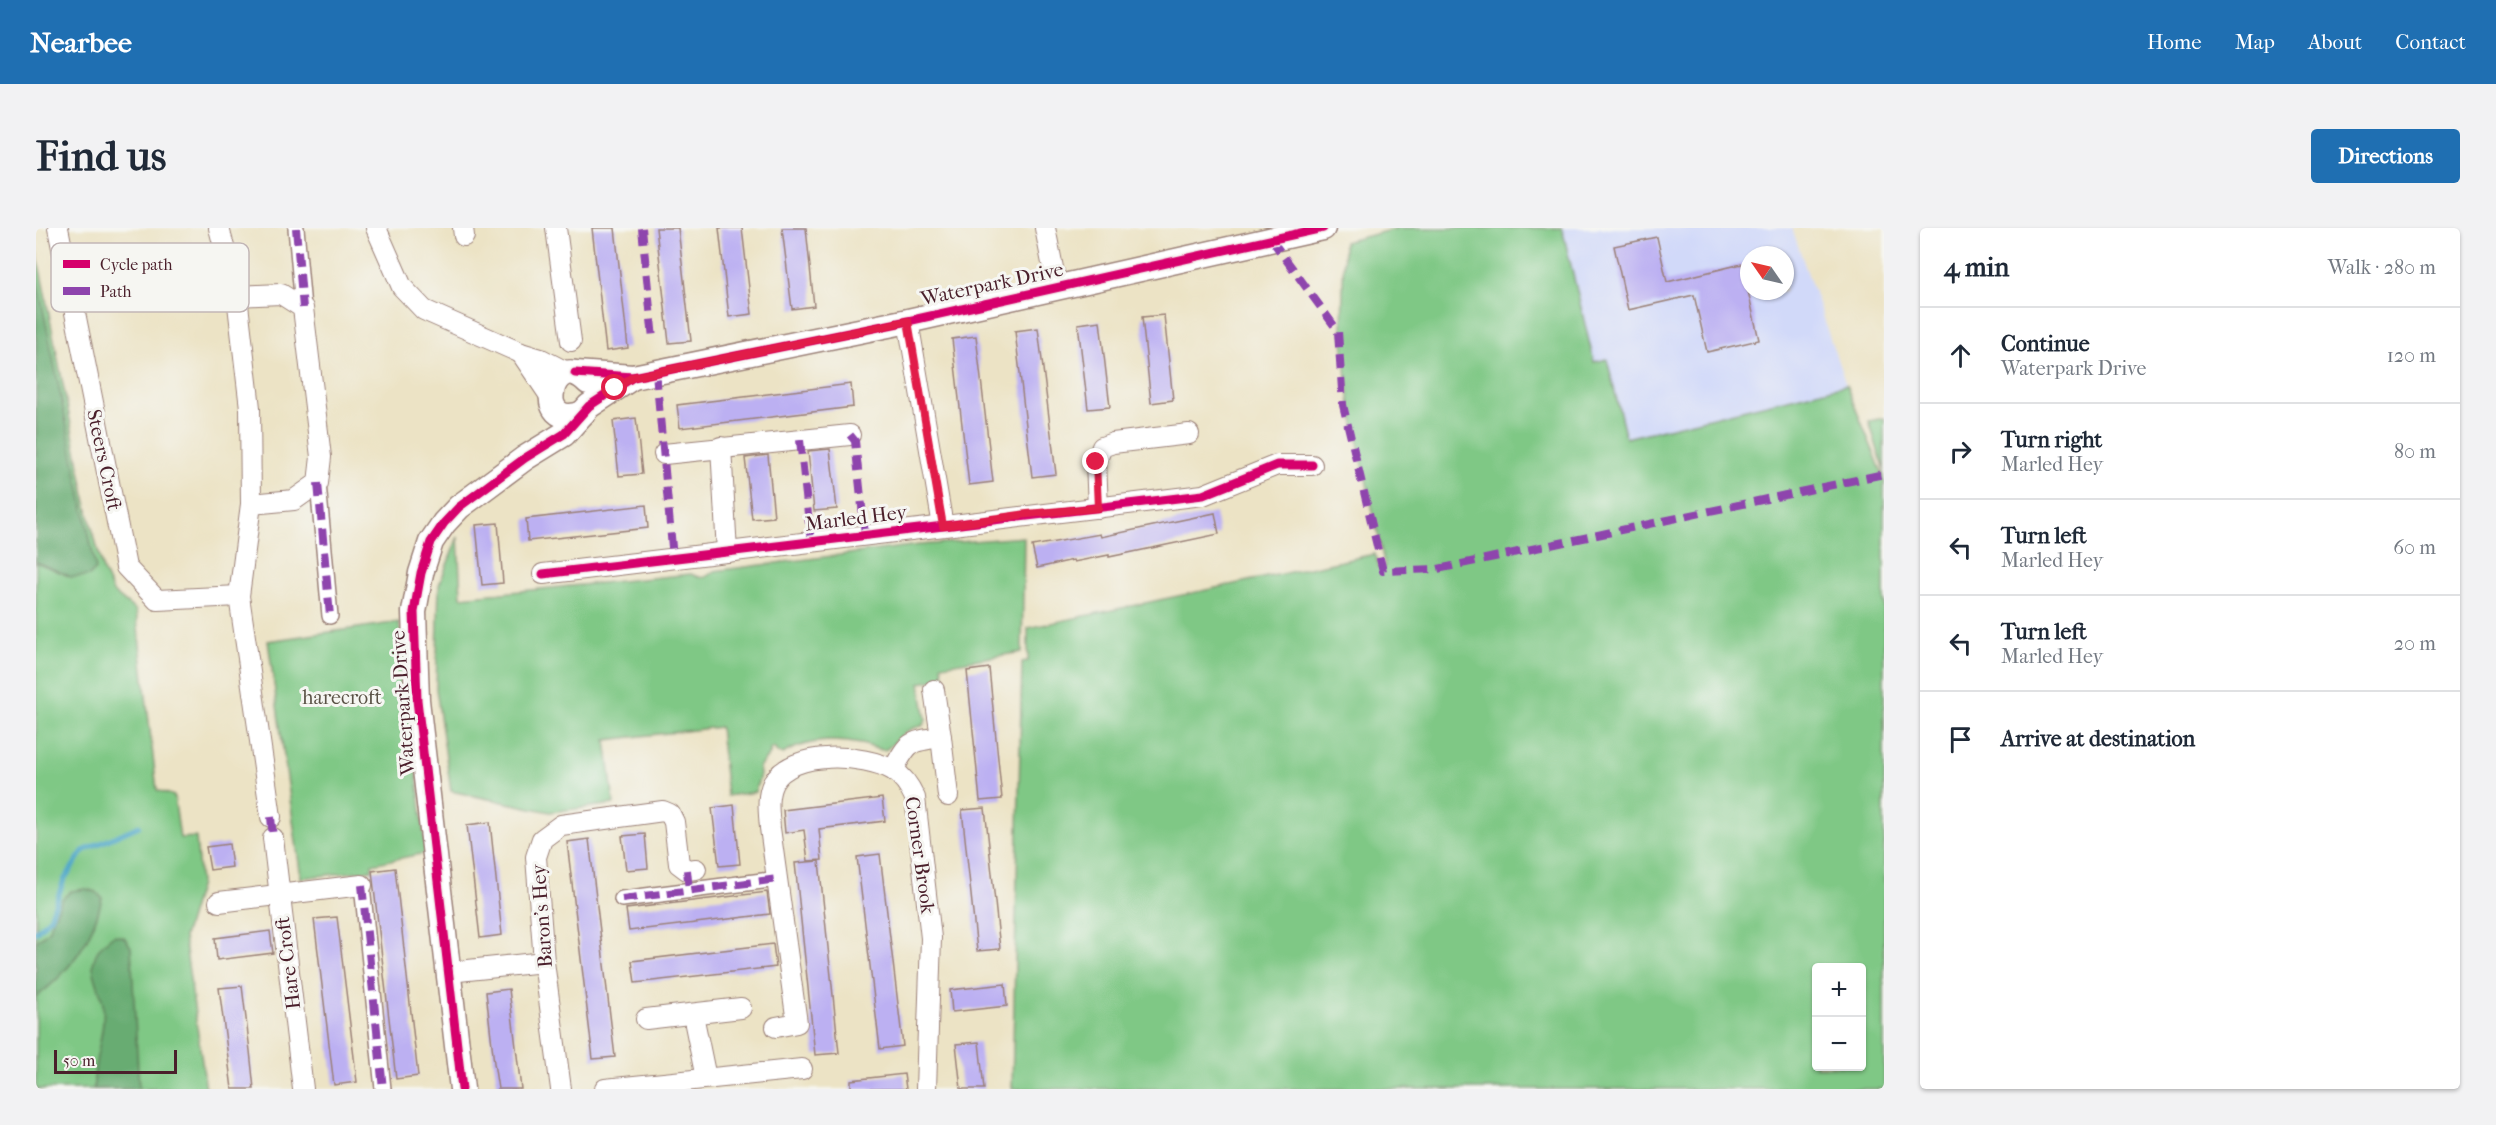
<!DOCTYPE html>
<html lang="en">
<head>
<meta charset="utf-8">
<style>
  :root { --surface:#fff; --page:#f2f2f3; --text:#1f2937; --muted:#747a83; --line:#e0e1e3; --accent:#1f6fb2 }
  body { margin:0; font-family:"IM FELL French Canon",serif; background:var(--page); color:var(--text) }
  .controls { position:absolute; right:18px; bottom:18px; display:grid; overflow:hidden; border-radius:6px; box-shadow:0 2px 4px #0004 }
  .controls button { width:54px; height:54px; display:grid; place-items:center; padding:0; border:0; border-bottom:2px solid var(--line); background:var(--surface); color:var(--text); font:30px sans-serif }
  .compass { position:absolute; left:1704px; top:18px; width:54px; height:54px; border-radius:50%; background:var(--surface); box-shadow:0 2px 4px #0004; rotate:304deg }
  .scale { position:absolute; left:18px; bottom:15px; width:123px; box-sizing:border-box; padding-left:6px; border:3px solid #4a1f2b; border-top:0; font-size:16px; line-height:21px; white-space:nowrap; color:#4a1f2b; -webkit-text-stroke:4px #f6f6f2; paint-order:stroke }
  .stop { position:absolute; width:18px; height:18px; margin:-14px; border:4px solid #e11d48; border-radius:50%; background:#fff }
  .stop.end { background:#e11d48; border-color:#fff; box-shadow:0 2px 6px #0008 }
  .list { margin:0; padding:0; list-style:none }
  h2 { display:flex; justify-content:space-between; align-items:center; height:78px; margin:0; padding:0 24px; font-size:26px }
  h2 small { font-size:20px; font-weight:400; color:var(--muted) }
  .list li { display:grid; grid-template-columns:39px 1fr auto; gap:18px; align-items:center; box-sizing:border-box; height:96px; padding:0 24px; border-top:2px solid var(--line) }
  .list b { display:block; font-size:22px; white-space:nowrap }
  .list p { margin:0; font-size:20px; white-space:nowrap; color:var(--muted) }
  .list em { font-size:20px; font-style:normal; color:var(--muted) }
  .icon { flex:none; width:33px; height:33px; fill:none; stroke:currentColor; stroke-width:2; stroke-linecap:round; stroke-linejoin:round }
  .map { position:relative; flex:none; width:1848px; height:861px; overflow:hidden; border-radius:6px }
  header { display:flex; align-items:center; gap:36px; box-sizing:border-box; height:84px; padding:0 30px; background:var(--accent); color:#fff }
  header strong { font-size:28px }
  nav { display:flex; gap:33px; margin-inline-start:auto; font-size:21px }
  .intro { display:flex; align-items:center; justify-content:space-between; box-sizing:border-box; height:144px; padding:0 36px }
  h1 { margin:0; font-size:42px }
  .button { padding:15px 27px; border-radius:6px; background:var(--accent); color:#fff; font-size:21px; font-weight:700 }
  main { display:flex; gap:36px; padding:0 36px }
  aside { flex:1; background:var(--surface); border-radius:6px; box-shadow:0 2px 4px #0004 }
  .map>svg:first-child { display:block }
  .built { fill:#d1d9f9; fill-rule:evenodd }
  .green { fill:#7fc885; stroke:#647458; stroke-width:1.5; fill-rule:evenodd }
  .forest { fill:#67ac72; stroke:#58664e; stroke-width:1.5 }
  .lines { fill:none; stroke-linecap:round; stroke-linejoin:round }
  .stream { stroke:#48a5c7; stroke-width:5 }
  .building { fill:#bcb0f2 }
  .pedestrian-casing { stroke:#9b8178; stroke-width:18 }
  .minor-casing { stroke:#9b8178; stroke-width:22 }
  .tertiary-casing { stroke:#9b8178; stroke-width:27 }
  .pedestrian { stroke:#fff; stroke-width:15 }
  .minor { stroke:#fff; stroke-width:20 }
  .tertiary { stroke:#fff; stroke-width:24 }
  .quiet { stroke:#8e44ad; stroke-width:8; stroke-dasharray:15 8; stroke-linecap:butt }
  .cycleway-casing { stroke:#f6f6f2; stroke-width:13 }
  .cycleway { stroke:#d6006c; stroke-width:9 }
  .route { stroke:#e11d48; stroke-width:8 }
  .labels { text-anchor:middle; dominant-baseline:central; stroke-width:6; stroke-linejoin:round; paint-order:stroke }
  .street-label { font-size:20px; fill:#4a1f2b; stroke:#f6f6f2 }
  .park-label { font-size:20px; fill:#5a5246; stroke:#f6f6f2 }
  .key { fill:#f6f6f2; stroke:#c2b6b6; stroke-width:1.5 }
  .key-label { font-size:16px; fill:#4a1f2b }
</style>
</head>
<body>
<header>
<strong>Nearbee</strong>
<nav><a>Home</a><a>Map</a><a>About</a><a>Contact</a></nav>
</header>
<div class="intro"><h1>Find us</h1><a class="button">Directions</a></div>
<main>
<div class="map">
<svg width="1848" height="861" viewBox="0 0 1848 861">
  <rect width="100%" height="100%" fill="#f6f6f2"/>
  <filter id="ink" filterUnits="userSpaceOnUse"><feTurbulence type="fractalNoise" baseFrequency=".0167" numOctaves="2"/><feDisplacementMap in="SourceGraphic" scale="12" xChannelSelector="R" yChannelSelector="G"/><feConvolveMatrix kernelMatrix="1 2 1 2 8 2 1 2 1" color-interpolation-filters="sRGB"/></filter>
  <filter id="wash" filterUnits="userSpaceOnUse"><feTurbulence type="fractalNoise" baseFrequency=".008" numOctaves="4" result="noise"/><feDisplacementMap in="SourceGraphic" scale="24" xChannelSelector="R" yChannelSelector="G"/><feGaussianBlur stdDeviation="1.35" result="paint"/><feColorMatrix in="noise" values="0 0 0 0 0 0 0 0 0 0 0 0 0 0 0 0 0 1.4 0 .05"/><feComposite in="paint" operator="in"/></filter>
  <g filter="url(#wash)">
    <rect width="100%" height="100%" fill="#ece3c5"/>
    <path class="built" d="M 1526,0 L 1756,0 L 1810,157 L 1590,210 L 1571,132 L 1558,134 ZM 1713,27 L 1749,27 L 1749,63 L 1713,63 Z"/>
    <g class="green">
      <path d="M 1362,0 L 1526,0 L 1558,134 L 1571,131 L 1590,210 L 1810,157 L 1847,247 L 1848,242 L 1833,193 L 1848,190 L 1848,861 L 976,861 L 986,434 L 992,433 L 992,400 L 1339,326 L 1343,340 L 1349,339 L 1314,177 L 1306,103 L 1308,14 ZM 1780,740 L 1826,740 L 1826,838 L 1780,838 Z"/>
      <polygon points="0,21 53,288 67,342 77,364 100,383 121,562 138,568 144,610 160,609 164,656 148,709 170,861 0,861"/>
      <path d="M 422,309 L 425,369 L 655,346 C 665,351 669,351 678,343 L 883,317 L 988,309 L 986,424 L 906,437 L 908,450 L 884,455 L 890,492 L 886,498 C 864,501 856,521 848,522 C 841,522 832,517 825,516 C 799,511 770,512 747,526 L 740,524 L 739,520 L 734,521 L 734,526 L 723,539 L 724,547 L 719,564 L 691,568 L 684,499 L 570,512 L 578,576 L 514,584 L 415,563 L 400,461 L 403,357 Z"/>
      <polygon points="363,394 390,625 336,636 336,642 265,650 232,413"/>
    </g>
    <g class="forest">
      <polygon points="0,46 60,341 53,348 35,349 0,334"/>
      <path d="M 50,661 L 60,664 L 66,670 C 57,711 34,744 0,769 L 0,714 L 12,703 L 26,671 L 35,663 Z"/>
      <path d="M 78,707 L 88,709 L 95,719 L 103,861 L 58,861 C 56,832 70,806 67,777 C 66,766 56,745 57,737 C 59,722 67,715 78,707 Z"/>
    </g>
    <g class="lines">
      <polyline class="stream" points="0,704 14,690 28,652 47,623 103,598"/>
    </g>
    <g id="blocks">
      <g class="building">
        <polygon points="556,0 579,0 592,120 570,123"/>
        <polygon points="620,0 642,0 655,113 633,115"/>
        <polygon points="683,0 706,0 716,86 693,89"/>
        <polygon points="746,0 770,0 778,78 756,81"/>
        <polygon points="1621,9 1631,54 1706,36 1723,112 1671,124 1658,67 1592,82 1578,18"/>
        <polygon points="1128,87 1137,172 1115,175 1106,89"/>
        <polygon points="1064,93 1074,179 1052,181 1042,96"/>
        <polygon points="1002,100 1020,246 996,249 979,103"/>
        <polygon points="940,108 957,254 933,257 916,111"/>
        <polygon points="815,156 817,179 644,200 641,177"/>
        <polygon points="600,190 606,246 583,248 577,193"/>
        <polygon points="794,221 801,281 778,283 772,223"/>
        <polygon points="732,227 738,289 716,291 709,230"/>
        <polygon points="610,277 612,300 492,313 490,291"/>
        <polygon points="1179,285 1183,306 1073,329 1073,327 1038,334 1037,332 1001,340 996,318 1064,306 1065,309"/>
        <polygon points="462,295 467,355 446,357 440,297"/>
        <polygon points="953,440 966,571 944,573 931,443"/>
        <polygon points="846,570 849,593 783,601 786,632 772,633 768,602 749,605 747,582"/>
        <polygon points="698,577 704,636 683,638 676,580"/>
        <polygon points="949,580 964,721 941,723 926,582"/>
        <polygon points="454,594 466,707 444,710 431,597"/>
        <polygon points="609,606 612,640 590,642 586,608"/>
        <polygon points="553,611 579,829 557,831 531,614"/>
        <polygon points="193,616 196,639 174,642 170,619"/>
        <polygon points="844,626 867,818 844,821 821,629"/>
        <polygon points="783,633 803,825 779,827 759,635"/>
        <polygon points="359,640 382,848 360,851 336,643"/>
        <polygon points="731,664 734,686 593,703 590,681"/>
        <polygon points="301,689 321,854 298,857 278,691"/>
        <polygon points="234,703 237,725 181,732 179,710"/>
        <polygon points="737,716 740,739 599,755 596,733"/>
        <polygon points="969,756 971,778 916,784 914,762"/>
        <polygon points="206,758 214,823 218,861 196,861 185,775 183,760"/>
        <polygon points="473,761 485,861 462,861 458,835 450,764"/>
        <polygon points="943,814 948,861 925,861 920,816"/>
        <polygon points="868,846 870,861 815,861 815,852"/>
      </g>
    </g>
  </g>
  <g filter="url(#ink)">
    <use href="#blocks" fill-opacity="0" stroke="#9b8178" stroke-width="1.5"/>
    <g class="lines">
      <defs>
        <g id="pedestrian">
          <polyline points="260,0 267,80"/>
          <polyline points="282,255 294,388"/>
          <polyline points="326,657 347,861"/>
          <polyline points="586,671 742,651"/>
        </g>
        <g id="minor">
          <polyline points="22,0 90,339 121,372 203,368"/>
          <polyline points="183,0 201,68 214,180 215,276 203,368 235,589"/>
          <polyline points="340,0 366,59 388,82 485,125 505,131 532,145"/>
          <polyline points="427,0 428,8"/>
          <polyline points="520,0 535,113"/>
          <polyline points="1009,0 1021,60"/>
          <polyline points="201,68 245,66 267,80 285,229 282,255 258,272 215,276"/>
          <polyline points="872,93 907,298"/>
          <polyline points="485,125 514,168"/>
          <polyline points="685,219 691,324"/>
          <polyline points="628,226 814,207"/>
          <polyline points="1062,280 1060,234 1066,219 1077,215 1153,206"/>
          <polyline points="507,346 1167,267 1241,237 1276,237"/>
          <polyline points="898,462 905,509"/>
          <path d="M 857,542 C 873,513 872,514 905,509 L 912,568"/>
          <polyline points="237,610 267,861"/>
          <polyline points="183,674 326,657"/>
          <polyline points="413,744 508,734"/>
          <polyline points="657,787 670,850"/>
          <polyline points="610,791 705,780"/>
          <path d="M 740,799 L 761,795 L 734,600 C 733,585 730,569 737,555 C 756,521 828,526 857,542 C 868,549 874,559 879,570 L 895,710 L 890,861"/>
          <polyline points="525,861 508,734 500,629 506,611 525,597 627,583 634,586 638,594 643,636 651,642 660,641"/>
          <polyline points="569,861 766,841"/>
        </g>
        <g id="tertiary">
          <polyline points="539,145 597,149 872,93 1287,0"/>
          <path d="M 547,185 C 495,205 515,116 552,154"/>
          <polyline points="426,861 381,472 378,384 385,345 395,314 408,295 423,279 489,230 528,206 553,178 597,149"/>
        </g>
      </defs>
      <use href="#pedestrian" class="pedestrian-casing"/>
      <use href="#minor" class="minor-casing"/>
      <use href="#tertiary" class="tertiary-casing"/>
      <use href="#pedestrian" class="pedestrian"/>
      <use href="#minor" class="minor"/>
      <use href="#tertiary" class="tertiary"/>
      <g class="quiet">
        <polyline points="260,0 267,80"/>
        <polyline points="606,0 617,111"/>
        <polyline points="1235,11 1302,103 1307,177 1347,343 1402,341 1848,246"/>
        <polyline points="620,145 637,330"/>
        <polyline points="814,207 819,213 829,307"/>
        <polyline points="764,212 775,314"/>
        <polyline points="282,255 294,388"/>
        <polyline points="235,589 237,610"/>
        <polyline points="651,642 653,663"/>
        <polyline points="326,657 347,861"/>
        <polyline points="586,671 742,651"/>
      </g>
      <defs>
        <g id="cycleway">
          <polyline points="539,145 597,149 872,93 1287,0"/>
          <polyline points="507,346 1167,267 1241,237 1276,237"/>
          <polyline points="426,861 381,472 378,384 385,345 395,314 408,295 423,279 489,230 528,206 553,178 597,149"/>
        </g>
      </defs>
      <use href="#cycleway" class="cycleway-casing"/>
      <use href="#cycleway" class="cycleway"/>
    </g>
  </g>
  <g class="lines" filter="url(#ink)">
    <polyline class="route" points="579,160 597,149 872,93 907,298 991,286 1062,280 1060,234"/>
  </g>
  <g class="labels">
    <g class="street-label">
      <text transform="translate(956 56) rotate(-12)">Waterpark Drive</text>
      <text transform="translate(68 232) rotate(78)">Steers Croft</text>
      <text transform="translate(820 290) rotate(-7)">Marled Hey</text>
      <text transform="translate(367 475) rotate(-94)">Waterpark Drive</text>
      <text transform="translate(884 627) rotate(82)">Corner Brook</text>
      <text transform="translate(506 688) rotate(-94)">Baron's Hey</text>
      <text transform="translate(252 735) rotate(-97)">Hare Croft</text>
    </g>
    <g class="park-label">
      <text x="306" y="469">harecroft</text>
    </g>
  </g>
  <rect x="15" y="15" width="198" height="69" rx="9" class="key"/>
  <rect x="27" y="32" width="27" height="8" fill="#d6006c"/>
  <rect x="27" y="59" width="27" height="8" fill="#8e44ad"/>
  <g class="key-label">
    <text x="64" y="42">Cycle path</text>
    <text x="64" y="69">Path</text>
  </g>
</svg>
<div class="controls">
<button>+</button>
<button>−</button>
</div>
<svg class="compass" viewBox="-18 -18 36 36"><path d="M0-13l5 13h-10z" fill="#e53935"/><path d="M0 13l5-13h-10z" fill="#747a83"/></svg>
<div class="scale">50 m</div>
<div class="stop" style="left:579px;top:160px"></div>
<div class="stop end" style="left:1060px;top:234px"></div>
</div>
<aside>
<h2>4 min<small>Walk · 280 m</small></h2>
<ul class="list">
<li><svg class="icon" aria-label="ahead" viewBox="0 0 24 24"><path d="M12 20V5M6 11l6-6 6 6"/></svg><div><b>Continue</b><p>Waterpark Drive</p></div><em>120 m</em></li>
<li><svg class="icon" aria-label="right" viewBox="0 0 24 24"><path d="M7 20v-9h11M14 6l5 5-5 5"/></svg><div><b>Turn right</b><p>Marled Hey</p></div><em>80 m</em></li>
<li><svg class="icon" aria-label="left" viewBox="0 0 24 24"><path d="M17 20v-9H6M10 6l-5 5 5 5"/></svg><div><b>Turn left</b><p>Marled Hey</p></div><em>60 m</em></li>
<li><svg class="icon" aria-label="left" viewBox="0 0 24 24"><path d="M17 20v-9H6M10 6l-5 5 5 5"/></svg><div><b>Turn left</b><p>Marled Hey</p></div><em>20 m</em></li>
<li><svg class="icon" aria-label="arrive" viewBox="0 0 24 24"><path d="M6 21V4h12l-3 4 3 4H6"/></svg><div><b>Arrive at destination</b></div></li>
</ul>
</aside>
</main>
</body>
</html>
